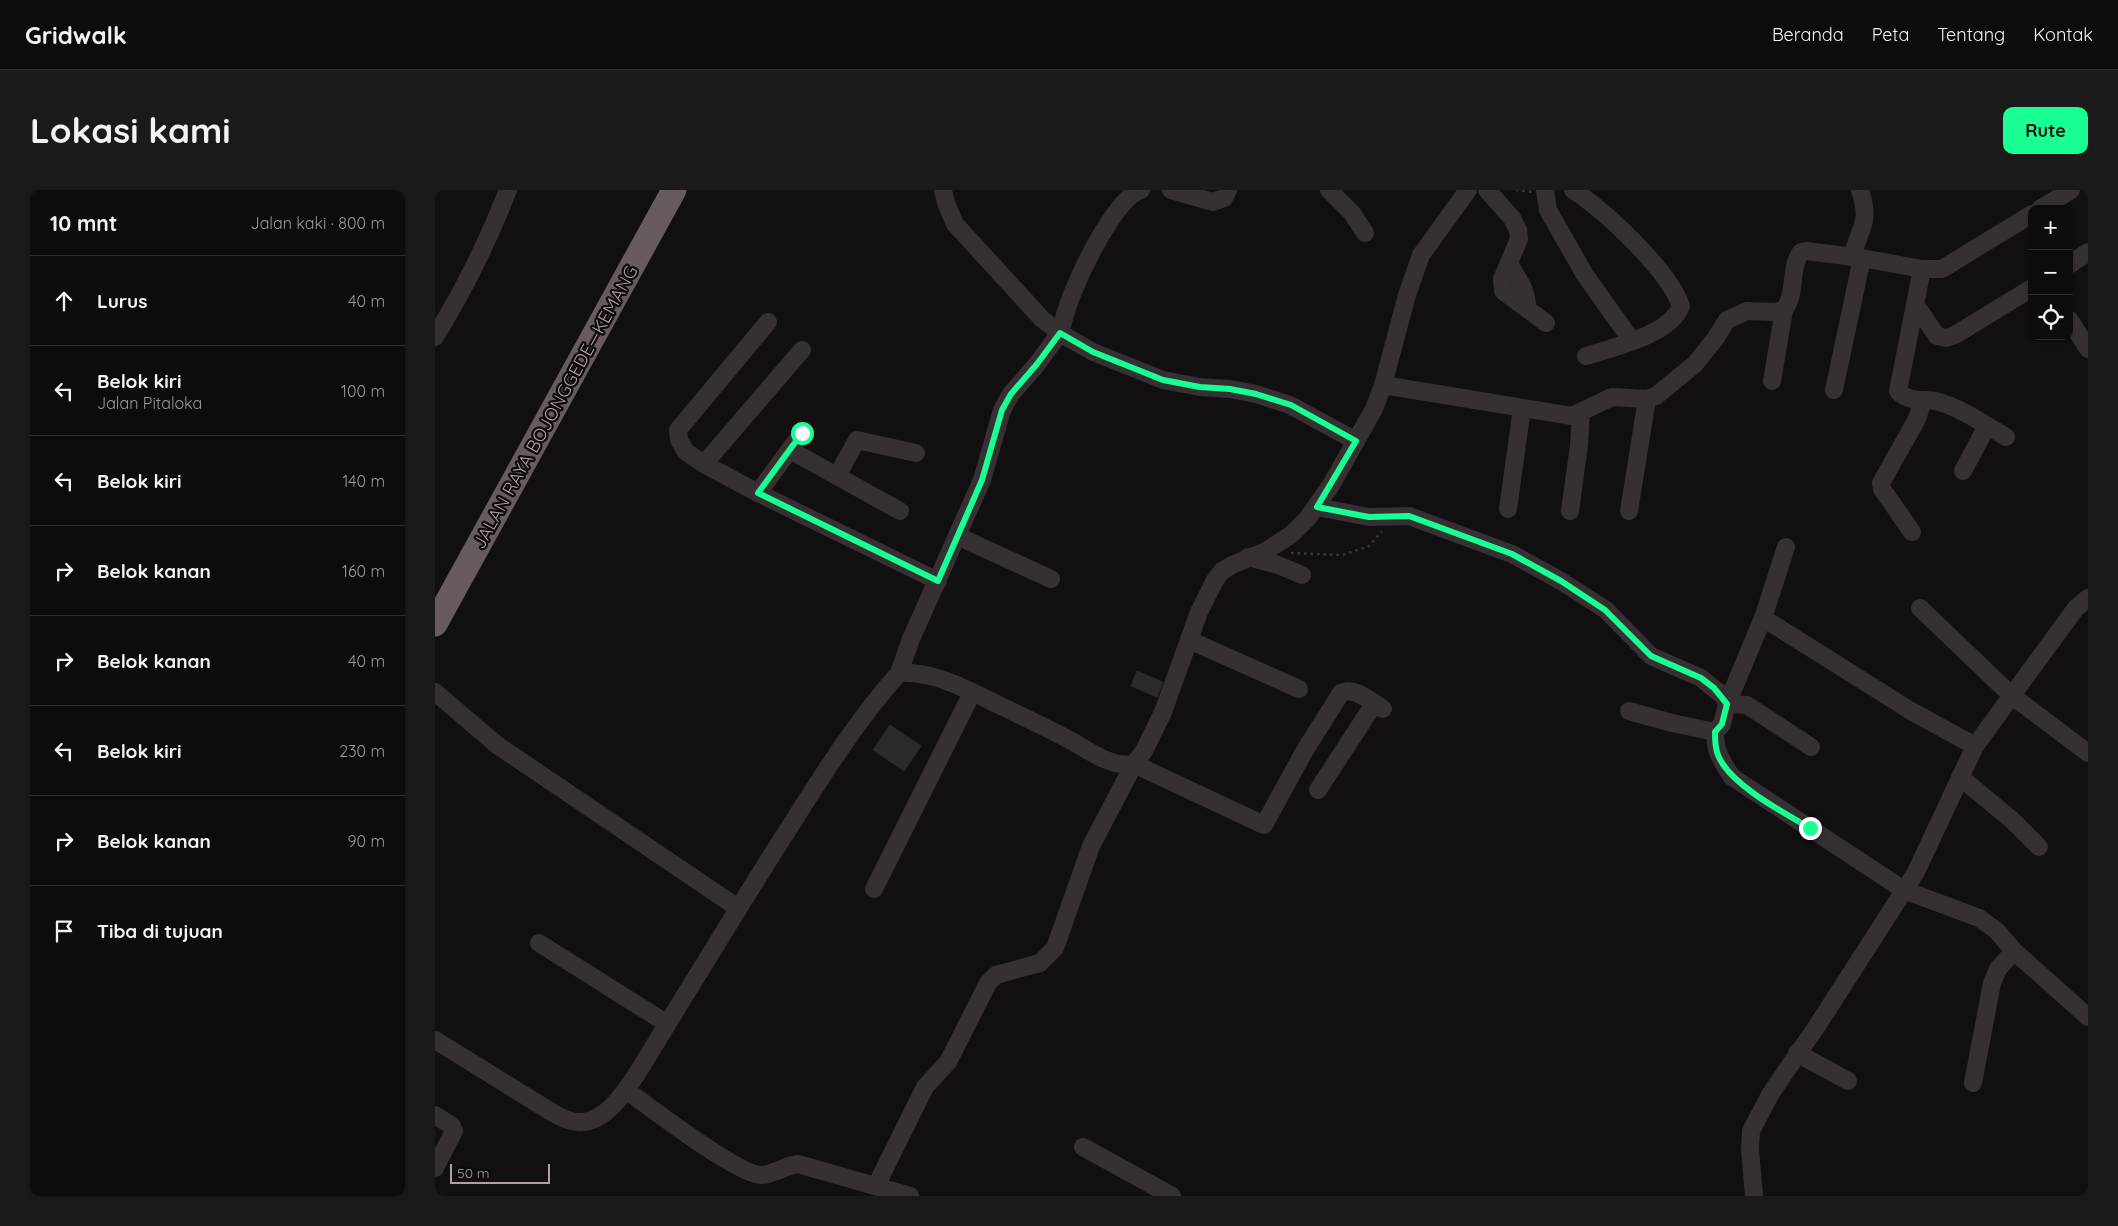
<!DOCTYPE html>
<html lang="id">
<head>
<meta charset="utf-8">
<style>
  :root { --surface:#0d0b0b; --page:#1b1919; --text:#f1f3f6; --muted:#9a9b9d; --line:#2d2b2c; --accent:#19ff94 }
  body { margin:0; font-family:Quicksand,sans-serif; background:var(--page); color:var(--text) }
  .controls { position:absolute; right:15px; top:15px; display:grid; overflow:hidden; border-radius:10px; box-shadow:0 1px 4px #0004 }
  .controls button { width:45px; height:45px; display:grid; place-items:center; padding:0; border:0; border-bottom:1px solid var(--line); background:var(--surface); color:var(--text); font:25px sans-serif }
  .scale { position:absolute; left:15px; bottom:12px; width:100px; box-sizing:border-box; padding-left:5px; border:2px solid #b39fa8; border-top:0; font-size:14px; line-height:18px; white-space:nowrap; color:#b39fa8; -webkit-text-stroke:4px #0c0a0a; paint-order:stroke }
  .stop { position:absolute; width:15px; height:15px; margin:-11px; border:4px solid #19ff94; border-radius:50%; background:#fff }
  .stop.end { background:#19ff94; border-color:#fff; box-shadow:0 1px 5px #0008 }
  .list { margin:0; padding:0; list-style:none }
  h2 { display:flex; justify-content:space-between; align-items:center; height:65px; margin:0; padding:0 20px; font-size:21px }
  h2 small { font-size:16px; font-weight:400; color:var(--muted) }
  .list li { display:grid; grid-template-columns:32px 1fr auto; gap:15px; align-items:center; box-sizing:border-box; height:90px; padding:0 20px; border-top:1px solid var(--line) }
  .list b { display:block; font-size:19px; white-space:nowrap }
  .list p { margin:0; font-size:16px; white-space:nowrap; color:var(--muted) }
  .list em { font-size:16px; font-style:normal; color:var(--muted) }
  .icon { flex:none; width:28px; height:28px; fill:none; stroke:currentColor; stroke-width:2; stroke-linecap:round; stroke-linejoin:round }
  .map { position:relative; flex:none; width:1653px; height:1006px; overflow:hidden; border-radius:10px }
  header { display:flex; align-items:center; gap:30px; box-sizing:border-box; height:70px; padding:0 25px; background:var(--surface); border-bottom:1px solid var(--line) }
  header strong { font-size:24px }
  nav { display:flex; gap:28px; margin-inline-start:auto; font-size:18px }
  .intro { display:flex; align-items:center; justify-content:space-between; box-sizing:border-box; height:120px; padding:0 30px }
  h1 { margin:0; font-size:35px }
  .button { padding:12px 22px; border-radius:10px; background:var(--accent); color:#111; font-size:18px; font-weight:700 }
  main { display:flex; gap:30px; padding:0 30px }
  aside { flex:1; background:var(--surface); border-radius:10px; box-shadow:0 1px 4px #0004 }
  .map>svg:first-child { display:block }
  .building { fill:#2e2a2a; stroke:#2d2929 }
  .lines { fill:none; stroke-linecap:round; stroke-linejoin:round }
  .path { stroke:#3d3639; stroke-width:2.5; stroke-dasharray:2.5 4; stroke-linecap:butt }
  .minor { stroke:#363032; stroke-width:18 }
  .highway { stroke:#675b60; stroke-width:25 }
  .route { stroke:#19ff94; stroke-width:6 }
  .labels { text-anchor:middle; dominant-baseline:central; stroke-width:4.5; stroke-linejoin:round; paint-order:stroke }
  .street-label { font-size:18px; fill:#b39fa8; stroke:#0c0a0a }
</style>
</head>
<body>
<header>
<strong>Gridwalk</strong>
<nav><a>Beranda</a><a>Peta</a><a>Tentang</a><a>Kontak</a></nav>
</header>
<div class="intro"><h1>Lokasi kami</h1><a class="button">Rute</a></div>
<main>
<aside>
<h2>10 mnt<small>Jalan kaki · 800 m</small></h2>
<ul class="list">
<li><svg class="icon" aria-label="ahead" viewBox="0 0 24 24"><path d="M12 20V5M6 11l6-6 6 6"/></svg><div><b>Lurus</b></div><em>40 m</em></li>
<li><svg class="icon" aria-label="left" viewBox="0 0 24 24"><path d="M17 20v-9H6M10 6l-5 5 5 5"/></svg><div><b>Belok kiri</b><p>Jalan Pitaloka</p></div><em>100 m</em></li>
<li><svg class="icon" aria-label="left" viewBox="0 0 24 24"><path d="M17 20v-9H6M10 6l-5 5 5 5"/></svg><div><b>Belok kiri</b></div><em>140 m</em></li>
<li><svg class="icon" aria-label="right" viewBox="0 0 24 24"><path d="M7 20v-9h11M14 6l5 5-5 5"/></svg><div><b>Belok kanan</b></div><em>160 m</em></li>
<li><svg class="icon" aria-label="right" viewBox="0 0 24 24"><path d="M7 20v-9h11M14 6l5 5-5 5"/></svg><div><b>Belok kanan</b></div><em>40 m</em></li>
<li><svg class="icon" aria-label="left" viewBox="0 0 24 24"><path d="M17 20v-9H6M10 6l-5 5 5 5"/></svg><div><b>Belok kiri</b></div><em>230 m</em></li>
<li><svg class="icon" aria-label="right" viewBox="0 0 24 24"><path d="M7 20v-9h11M14 6l5 5-5 5"/></svg><div><b>Belok kanan</b></div><em>90 m</em></li>
<li><svg class="icon" aria-label="arrive" viewBox="0 0 24 24"><path d="M6 21V4h12l-3 4 3 4H6"/></svg><div><b>Tiba di tujuan</b></div></li>
</ul>
</aside>
<div class="map">
<svg width="1653" height="1006" viewBox="0 0 1653 1006">
  <rect width="100%" height="100%" fill="#110f0f"/>
  <g class="building">
    <polygon points="702,481 728,492 722,507 696,496"/>
    <polygon points="455,535 486,556 469,581 438,560"/>
  </g>
  <g class="lines">
    <g class="path">
      <polyline points="1081,0 1097,2"/>
      <polyline points="856,363 907,365 934,356 947,341"/>
    </g>
    <g class="minor">
      <path d="M 508,0 L 511,13 L 520,34 L 607,129 L 625,143 C 629,129 632,115 638,102 C 648,77 681,8 706,0"/>
      <polyline points="736,0 778,12 789,8 793,0"/>
      <polyline points="894,0 917,23 930,43"/>
      <polyline points="1052,0 1077,28 1083,40 1084,49 1067,89 1068,101 1111,133"/>
      <polyline points="1110,0 1113,20 1150,85 1197,151"/>
      <path d="M 1138,0 C 1170,21 1233,79 1246,116 C 1235,145 1179,157 1151,166"/>
      <polyline points="1605,19 1636,0"/>
      <path d="M 1417,67 C 1425,36 1436,34 1425,0"/>
      <path d="M 1074,74 C 1083,88 1093,102 1092,119"/>
      <polyline points="1634,75 1653,62"/>
      <path d="M 1487,79 L 1463,201 C 1472,212 1488,209 1500,211 C 1525,217 1549,234 1571,247"/>
      <polyline points="1480,114 1502,146 1511,148 1520,145 1597,98"/>
      <polyline points="1634,129 1653,159"/>
      <polyline points="333,132 243,240 244,250 251,262 269,274 323,303 503,391"/>
      <path d="M 0,147 C 29,100 53,51 73,0"/>
      <polyline points="1337,191 1349,120"/>
      <path d="M 948,195 L 1137,226 L 1177,207 L 1212,209 L 1221,206 L 1260,174 L 1280,149 L 1292,130 L 1312,121 L 1339,122 L 1349,120 C 1362,103 1354,79 1366,62 L 1371,61 L 1427,68 L 1487,79 L 1507,79 L 1597,24"/>
      <polyline points="1399,200 1427,68"/>
      <polyline points="355,260 465,321"/>
      <polyline points="269,274 367,160"/>
      <polyline points="1528,281 1552,236"/>
      <polyline points="402,286 422,250 481,263"/>
      <polyline points="323,303 367,243"/>
      <path d="M 882,317 L 934,327 L 974,326 L 1077,364 L 1126,391 L 1171,420 L 1216,466 L 1266,488 L 1288,506 L 1292,514 L 1287,534 L 1280,542 C 1280,562 1286,570 1297,587 L 1469,700 L 1544,728 L 1562,741 L 1579,761 L 1563,779 L 1557,793 L 1538,893"/>
      <polyline points="1073,319 1087,218"/>
      <polyline points="1135,321 1144,255 1146,222"/>
      <polyline points="1194,321 1212,209"/>
      <polyline points="1477,342 1447,299 1446,293 1482,229 1488,210"/>
      <polyline points="522,346 616,389"/>
      <polyline points="1351,357 1328,428 1292,514 1312,515 1376,557"/>
      <polyline points="813,367 843,375 867,385"/>
      <polyline points="1485,418 1576,505 1653,563"/>
      <polyline points="1328,428 1476,521 1540,556"/>
      <polyline points="754,450 864,499"/>
      <polyline points="464,483 476,449 547,290 567,220 576,204 602,174 625,143 658,162 728,190 765,197 795,199 821,204 855,215 921,251"/>
      <polyline points="0,502 62,555 303,718"/>
      <polyline points="1194,521 1237,533 1280,542"/>
      <polyline points="1525,587 1577,630 1604,657"/>
      <polyline points="883,600 939,514"/>
      <polyline points="439,699 537,503"/>
      <polyline points="104,753 231,833"/>
      <polyline points="1579,761 1653,827"/>
      <path d="M 0,850 L 118,923 C 127,928 137,933 147,932 C 172,931 191,900 203,882 C 249,807 294,733 340,660 C 379,599 416,537 464,483 C 500,481 533,500 564,515 C 587,526 610,537 633,549 C 653,560 676,578 699,574 L 709,561 L 728,522 L 764,422 L 780,390 L 787,381 L 797,375 L 831,361 L 857,344 L 872,329 L 896,295 L 939,219 L 948,195 L 972,105 L 986,65 L 1033,0"/>
      <polyline points="1362,863 1413,891"/>
      <path d="M 191,900 C 213,916 304,986 327,985 C 339,984 350,976 363,974 L 475,1006"/>
      <polyline points="0,925 17,936 19,941 0,978"/>
      <polyline points="648,957 737,1006"/>
      <path d="M 441,996 L 490,897 L 513,872 L 553,793 L 561,785 L 605,773 L 620,758 L 656,656 L 699,574 L 829,635 L 870,560 L 906,503 C 919,496 937,512 948,519"/>
      <polyline points="1319,1006 1315,960 1316,941 1336,903 1382,836 1481,682 1540,556 1641,418 1653,408"/>
    </g>
    <polyline class="highway" points="0,434 239,0"/>
  </g>
  <g class="lines">
    <path class="route" d="M 367,243 L 323,303 L 503,391 L 547,290 L 567,220 L 576,204 L 602,174 L 625,143 L 658,162 L 728,190 L 765,197 L 795,199 L 821,204 L 856,215 L 921,251 L 882,317 L 934,327 L 974,326 L 1077,364 L 1126,391 L 1170,420 L 1216,466 L 1266,488 L 1279,498 L 1292,514 L 1287,534 L 1280,542 C 1280,550 1280,558 1283,565 C 1294,594 1349,623 1375,638"/>
  </g>
  <g class="labels">
    <g class="street-label">
      <text transform="translate(120 217) rotate(-61)">JALAN RAYA BOJONGGEDE—KEMANG</text>
    </g>
  </g>
</svg>
<div class="controls">
<button>+</button>
<button>−</button>
<button><svg class="icon" aria-label="locate" viewBox="0 0 24 24"><circle cx="12" cy="12" r="6"/><path d="M12 2v4M12 18v4M2 12h4M18 12h4"/></svg></button>
</div>
<div class="scale">50 m</div>
<div class="stop" style="left:367px;top:243px"></div>
<div class="stop end" style="left:1375px;top:638px"></div>
</div>
</main>
</body>
</html>
